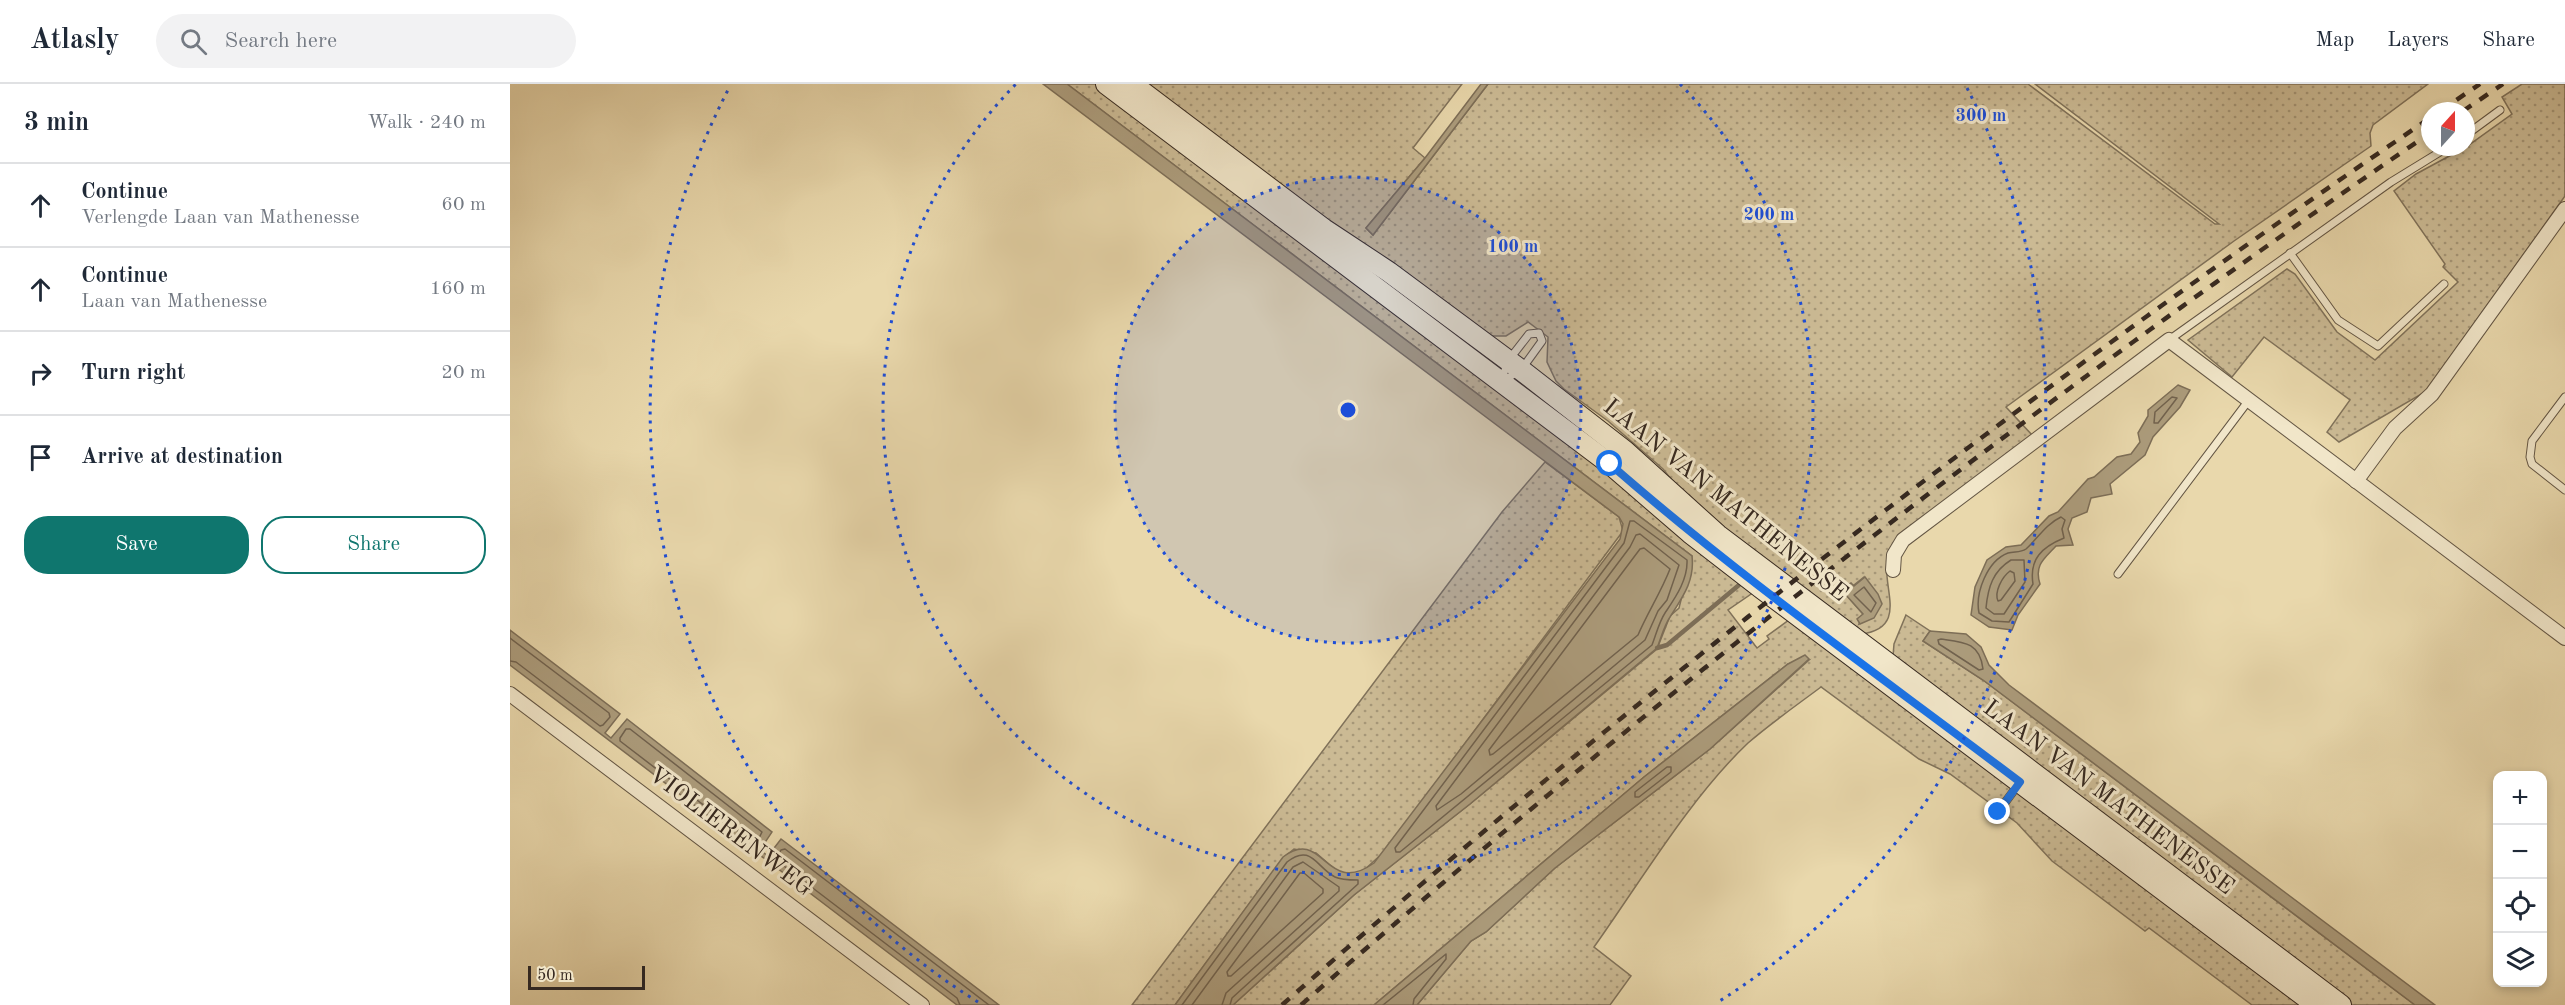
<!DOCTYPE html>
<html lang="en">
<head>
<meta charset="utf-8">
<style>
  :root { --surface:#fff; --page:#f2f2f3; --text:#1f2937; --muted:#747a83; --line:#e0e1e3; --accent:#0f766e }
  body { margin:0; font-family:"Old Standard TT",serif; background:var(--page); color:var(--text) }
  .controls { position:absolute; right:18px; bottom:18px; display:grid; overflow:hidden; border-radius:12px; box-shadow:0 3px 9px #0003 }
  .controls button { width:54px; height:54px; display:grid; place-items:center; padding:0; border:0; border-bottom:2px solid var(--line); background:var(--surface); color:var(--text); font:30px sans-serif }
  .compass { position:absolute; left:1911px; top:18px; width:54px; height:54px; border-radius:50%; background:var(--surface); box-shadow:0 3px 9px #0003; rotate:21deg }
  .scale { position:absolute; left:18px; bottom:15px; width:117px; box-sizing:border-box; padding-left:6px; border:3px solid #362920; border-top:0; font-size:16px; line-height:21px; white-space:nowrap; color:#362920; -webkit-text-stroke:4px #f1e6c9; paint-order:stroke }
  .stop { position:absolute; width:18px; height:18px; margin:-14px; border:4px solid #1a73e8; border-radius:50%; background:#fff }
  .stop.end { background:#1a73e8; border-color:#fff; box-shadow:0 2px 6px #0008 }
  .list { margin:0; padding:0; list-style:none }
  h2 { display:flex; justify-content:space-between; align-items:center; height:78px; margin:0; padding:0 24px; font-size:26px }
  h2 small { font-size:20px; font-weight:400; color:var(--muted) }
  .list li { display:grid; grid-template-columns:39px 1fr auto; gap:18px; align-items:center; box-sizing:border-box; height:84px; padding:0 24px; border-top:2px solid var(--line) }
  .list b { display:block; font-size:22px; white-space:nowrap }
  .list p { margin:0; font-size:20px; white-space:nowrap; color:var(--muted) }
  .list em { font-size:20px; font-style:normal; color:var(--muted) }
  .actions { display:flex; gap:12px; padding:18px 24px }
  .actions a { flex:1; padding:14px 0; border:2px solid var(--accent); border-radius:24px; text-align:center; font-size:21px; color:var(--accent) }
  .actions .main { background:var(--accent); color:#fff }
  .icon { flex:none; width:33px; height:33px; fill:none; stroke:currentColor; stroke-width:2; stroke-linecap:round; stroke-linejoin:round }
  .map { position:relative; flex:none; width:2055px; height:921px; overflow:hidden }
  header { display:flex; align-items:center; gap:36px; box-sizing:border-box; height:84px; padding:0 30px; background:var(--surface); border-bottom:2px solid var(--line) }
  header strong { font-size:28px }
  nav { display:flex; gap:33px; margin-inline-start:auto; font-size:21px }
  .search { width:420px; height:54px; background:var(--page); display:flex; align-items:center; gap:15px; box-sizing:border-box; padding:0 21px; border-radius:33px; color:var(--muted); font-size:22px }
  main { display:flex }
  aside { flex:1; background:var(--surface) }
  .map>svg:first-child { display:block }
  .grass { fill:url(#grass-dots); stroke:#80725a; stroke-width:1.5; fill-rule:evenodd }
  .water { fill:#ac9c7c; stroke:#7d6e57; stroke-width:1.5 }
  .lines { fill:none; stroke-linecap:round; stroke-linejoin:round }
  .shore { stroke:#71624e; stroke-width:1.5 }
  .stream { stroke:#7d6e57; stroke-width:4.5 }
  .lane-casing { stroke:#635543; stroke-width:9 }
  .street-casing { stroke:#635543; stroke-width:16 }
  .secondary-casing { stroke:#362920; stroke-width:22 }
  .lane { stroke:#f1e6c9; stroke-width:7 }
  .street { stroke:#f1e6c9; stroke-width:14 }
  .secondary { stroke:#f1e6c9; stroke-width:20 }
  .rail { stroke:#362920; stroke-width:4.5; stroke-dasharray:10 10; stroke-linecap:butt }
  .route { stroke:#1a73e8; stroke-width:8 }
  .ring { fill:none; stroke:#1d4ed8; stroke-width:3; stroke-dasharray:3 6 }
  .labels { text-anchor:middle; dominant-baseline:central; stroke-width:6; stroke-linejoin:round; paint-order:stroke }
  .street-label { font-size:24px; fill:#362920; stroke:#f1e6c9 }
  .centre { fill:#1d4ed8; stroke:#f1e6c9; stroke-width:3 }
  .ring-label { font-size:18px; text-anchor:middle; font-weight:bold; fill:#1d4ed8; stroke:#f1e6c9; stroke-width:6; stroke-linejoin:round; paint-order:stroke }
</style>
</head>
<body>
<header>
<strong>Atlasly</strong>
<div class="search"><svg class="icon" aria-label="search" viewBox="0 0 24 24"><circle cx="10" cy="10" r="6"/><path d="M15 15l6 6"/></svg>Search here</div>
<nav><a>Map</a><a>Layers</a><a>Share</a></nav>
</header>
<main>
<aside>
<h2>3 min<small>Walk · 240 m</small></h2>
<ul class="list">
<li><svg class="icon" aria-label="ahead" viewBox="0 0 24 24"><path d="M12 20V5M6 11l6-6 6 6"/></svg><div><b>Continue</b><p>Verlengde Laan van Mathenesse</p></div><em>60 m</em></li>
<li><svg class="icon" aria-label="ahead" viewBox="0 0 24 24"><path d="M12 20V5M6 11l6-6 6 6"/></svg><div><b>Continue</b><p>Laan van Mathenesse</p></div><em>160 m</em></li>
<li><svg class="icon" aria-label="right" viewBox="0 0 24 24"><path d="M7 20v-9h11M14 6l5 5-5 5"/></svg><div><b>Turn right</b></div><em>20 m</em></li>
<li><svg class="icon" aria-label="arrive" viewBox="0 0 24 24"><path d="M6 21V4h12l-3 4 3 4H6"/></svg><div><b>Arrive at destination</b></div></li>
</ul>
<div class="actions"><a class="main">Save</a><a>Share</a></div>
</aside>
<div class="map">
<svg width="2055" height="921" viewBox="0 0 2055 921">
  <defs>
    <pattern id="grass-dots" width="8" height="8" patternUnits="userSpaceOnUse" patternTransform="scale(1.5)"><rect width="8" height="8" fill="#cbba94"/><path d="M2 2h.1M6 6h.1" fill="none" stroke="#a69778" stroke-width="1.8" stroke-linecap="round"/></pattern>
  </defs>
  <rect width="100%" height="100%" fill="#e9d8ac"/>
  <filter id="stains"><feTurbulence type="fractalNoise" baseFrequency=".00333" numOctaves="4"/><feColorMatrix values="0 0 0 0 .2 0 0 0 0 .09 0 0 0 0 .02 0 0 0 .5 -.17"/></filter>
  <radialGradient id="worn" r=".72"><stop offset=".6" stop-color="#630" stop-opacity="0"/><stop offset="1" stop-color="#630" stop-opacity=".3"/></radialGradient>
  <g class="grass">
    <path d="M 557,0 L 590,0 L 1088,375 L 1247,506 L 1218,526 L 1247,564 L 1259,555 L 1257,552 L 1283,533 L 1797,921 L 1742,921 L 1639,844 L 1635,847 L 1542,777 L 1507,739 L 1440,690 L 1409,675 L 1311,603 C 1287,621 1261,639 1238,659 C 1180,714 1131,797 1084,863 L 1121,892 L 1100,921 L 907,921 L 961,857 L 976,848 L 1045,784 L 1200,665 L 1299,576 L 1278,580 L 1134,693 L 864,921 L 723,921 L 844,811 L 960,720 L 1147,565 L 1160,532 L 1169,524 L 1182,472 Z"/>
    <path d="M 631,0 L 952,0 L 903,64 L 915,74 L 856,144 L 863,151 L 978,0 L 1518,0 L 1705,140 L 1709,140 L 1525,0 L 1918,0 L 1863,41 L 1860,49 L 1861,62 L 1724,157 L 1496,323 L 1522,351 L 1388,452 C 1383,461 1378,468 1377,478 C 1373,506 1398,544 1351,550 L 1188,429 L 1153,385 L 1098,337 L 1054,305 L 1046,297 L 1037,278 L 1038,253 L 1018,238 L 996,252 L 977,252 ZM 1354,493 L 1356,536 L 1349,540 L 1353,530 L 1336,511 L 1339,505 Z"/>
    <polygon points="2012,0 2055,0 2055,112 1915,308 1829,358 1817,348 1840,316 1754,253 1722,293 1678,256 1777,185 1785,190 1827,248 1865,276 1948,198 1933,183 1935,180 1884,107 1906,90 1956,63 2002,30 1992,13"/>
    <polygon points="1035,378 1109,433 1113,447 875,767 853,787 842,790 828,788 806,769 784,765 773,774 665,921 622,921 992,428"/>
    <polygon points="1396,531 1420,547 1413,557 1473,596 1905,921 1839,921 1383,572 1384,560"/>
  </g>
  <g class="water">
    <path d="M 533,0 L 557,0 L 1182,472 C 1185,497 1172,514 1160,533 C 1154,542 1151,554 1147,564 L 960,720 L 844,811 L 723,921 L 665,921 L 773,773 C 814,742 815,814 864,779 L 1110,455 L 1113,440 L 1109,433 Z"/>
    <polygon points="971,0 978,0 863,151 856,144 915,74"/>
    <path d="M 1668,301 L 1680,306 L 1670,323 L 1643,353 L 1635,371 L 1600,400 L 1602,410 L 1581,414 L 1577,428 L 1562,434 L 1558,445 L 1563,461 L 1546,462 C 1534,475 1524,481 1530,500 L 1508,531 L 1502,546 L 1479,543 L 1461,531 L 1465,503 L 1477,476 L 1496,463 L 1511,461 L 1539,432 L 1548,428 L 1578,395 L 1584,393 L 1607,373 L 1621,370 L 1630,358 L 1628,349 L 1638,332 L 1638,326 Z"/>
    <polygon points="1355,493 1368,510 1372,520 1364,534 1350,540 1347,535 1353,530 1336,511 1339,505 1336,502 1341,499 1344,502"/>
    <polygon points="0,546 110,630 95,649 101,654 117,635 262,748 250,766 258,772 271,755 489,921 447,921 0,581"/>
    <polygon points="1420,547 1456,550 1471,563 1479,581 1499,601 1925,921 1905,921 1473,596 1413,557"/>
    <polygon points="1295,571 1299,575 1200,665 1045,784 976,848 961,857 907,921 864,921 1134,693 1278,580"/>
  </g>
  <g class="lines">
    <g class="shore">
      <polygon points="1662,313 1667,314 1648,339 1644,339 1645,328"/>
      <path d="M 1551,433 L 1555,436 L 1552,445 L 1554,454 C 1532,463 1519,475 1523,500 L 1499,538 L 1482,537 L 1469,529 C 1465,509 1477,477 1498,469 C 1504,467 1510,469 1516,465 C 1528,454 1536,440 1551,433 Z"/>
      <path d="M 1120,437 L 1124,437 L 1177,476 C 1178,496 1165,514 1155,529 C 1149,538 1146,551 1142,561 L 890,768 L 886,768 L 885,764 L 1114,459 Z"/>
      <polygon points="1130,450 1169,481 1157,516 1148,527 1135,556 951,710 927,726 926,722 1120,463 1126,451"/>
      <path d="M 1134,464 L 1160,485 C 1151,508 1138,528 1128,551 L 983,670 L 980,671 L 979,666 L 1130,465 Z"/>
      <path d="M 1501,476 L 1514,476 L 1515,498 L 1494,530 L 1484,530 L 1476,524 C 1478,503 1483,487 1501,476 Z"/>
      <path d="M 1500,487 L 1504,489 L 1505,497 L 1491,516 L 1488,517 C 1484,508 1492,493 1500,487 Z"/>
      <polygon points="1354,503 1366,519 1361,528 1344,511"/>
      <polyline points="0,554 99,629 100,633 93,641 90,642 6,578 0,577"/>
      <path d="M 1431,555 C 1453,558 1470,558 1473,585 L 1469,586 L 1429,560 L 1428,556 Z"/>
      <polygon points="116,645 120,645 252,748 247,758 243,759 110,657 110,654"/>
      <polygon points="1157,683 1161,683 1161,688 1129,713 1125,713 1125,708"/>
      <polygon points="790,789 794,789 813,805 813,809 721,892 718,892 717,888"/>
      <polyline points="450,921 447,914 266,776 271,766 275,765 479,921"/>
      <path d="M 672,921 L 777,778 C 801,759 806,783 825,793 C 831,796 842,796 848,796 L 848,800 L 722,914 L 720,921"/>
      <polyline points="682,921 783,783 793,778 829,803 829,807 716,909 712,921"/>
      <polyline points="873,921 936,870 936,875 904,915 903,921"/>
    </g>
    <polyline class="stream" points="1147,564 1157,561 1229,501"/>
    <defs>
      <g id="lane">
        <polyline points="1956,51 1990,26"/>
        <polyline points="1780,169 1828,236 1868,262 1934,200"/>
        <polygon points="1029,249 1032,257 1011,286 991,298 998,277 1019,250"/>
        <polyline points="1659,256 1881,98 1938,63"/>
        <polyline points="2055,313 2022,357 2020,373 2022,380 2055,406"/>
        <polyline points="1608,490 1739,316"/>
        <polyline points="1488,728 1508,701"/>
      </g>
      <g id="street">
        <polyline points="1846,397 1885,344 1922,310 2055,125"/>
        <polyline points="1383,486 1384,471 1393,456 1659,256 2055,554"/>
        <polyline points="0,610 412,921"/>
      </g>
      <g id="secondary">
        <polyline points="596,0 1100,380 1180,449 1251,504 1806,921"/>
        <polyline points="622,0 814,145 879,188 1011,286 1115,367 1208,451 1831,921"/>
      </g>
    </defs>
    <use href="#lane" class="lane-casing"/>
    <use href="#street" class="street-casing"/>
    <use href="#secondary" class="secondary-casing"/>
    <use href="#lane" class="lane"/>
    <use href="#street" class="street"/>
    <use href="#secondary" class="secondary"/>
    <g class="rail">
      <polyline points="1930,27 1970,0"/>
      <polyline points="1953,27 1993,0"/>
      <path d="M 772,921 C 1135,601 1520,306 1920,34"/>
      <path d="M 791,921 C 1149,608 1527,317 1920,49"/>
    </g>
  </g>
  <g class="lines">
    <path class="route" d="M 1100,380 C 1230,494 1373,594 1510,698 L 1488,728"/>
  </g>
  <circle cx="838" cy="326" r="233" fill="#1d4ed8" fill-opacity=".12"/>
  <g class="ring">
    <circle cx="838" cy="326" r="233"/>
    <path d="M1170 0A465 465 0 1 1 506 0"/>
    <path d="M468 918A698 698 0 0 1 219 4M1457 4A698 698 0 0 1 1208 918"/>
  </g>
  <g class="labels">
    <g class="street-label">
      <text transform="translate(1215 417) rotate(39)">LAAN VAN MATHENESSE</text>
      <text transform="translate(1598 714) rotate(37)">LAAN VAN MATHENESSE</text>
      <text transform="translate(220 748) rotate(37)">VIOLIERENWEG</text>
    </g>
  </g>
  <circle cx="838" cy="326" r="9" class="centre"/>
  <g class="ring-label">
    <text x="1471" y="37">300 m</text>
    <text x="1259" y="136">200 m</text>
    <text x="1003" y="168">100 m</text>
  </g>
  <rect width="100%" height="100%" filter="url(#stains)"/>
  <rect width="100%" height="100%" fill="url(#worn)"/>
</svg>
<div class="controls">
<button>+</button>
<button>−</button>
<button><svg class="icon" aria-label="locate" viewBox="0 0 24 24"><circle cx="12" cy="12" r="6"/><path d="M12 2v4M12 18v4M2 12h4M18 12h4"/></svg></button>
<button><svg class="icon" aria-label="layers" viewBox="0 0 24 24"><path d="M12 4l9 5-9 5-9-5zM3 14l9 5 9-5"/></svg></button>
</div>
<svg class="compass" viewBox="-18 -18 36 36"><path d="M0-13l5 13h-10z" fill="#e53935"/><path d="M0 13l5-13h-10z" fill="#747a83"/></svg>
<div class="scale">50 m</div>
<div class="stop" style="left:1100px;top:380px"></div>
<div class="stop end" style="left:1488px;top:728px"></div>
</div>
</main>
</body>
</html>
